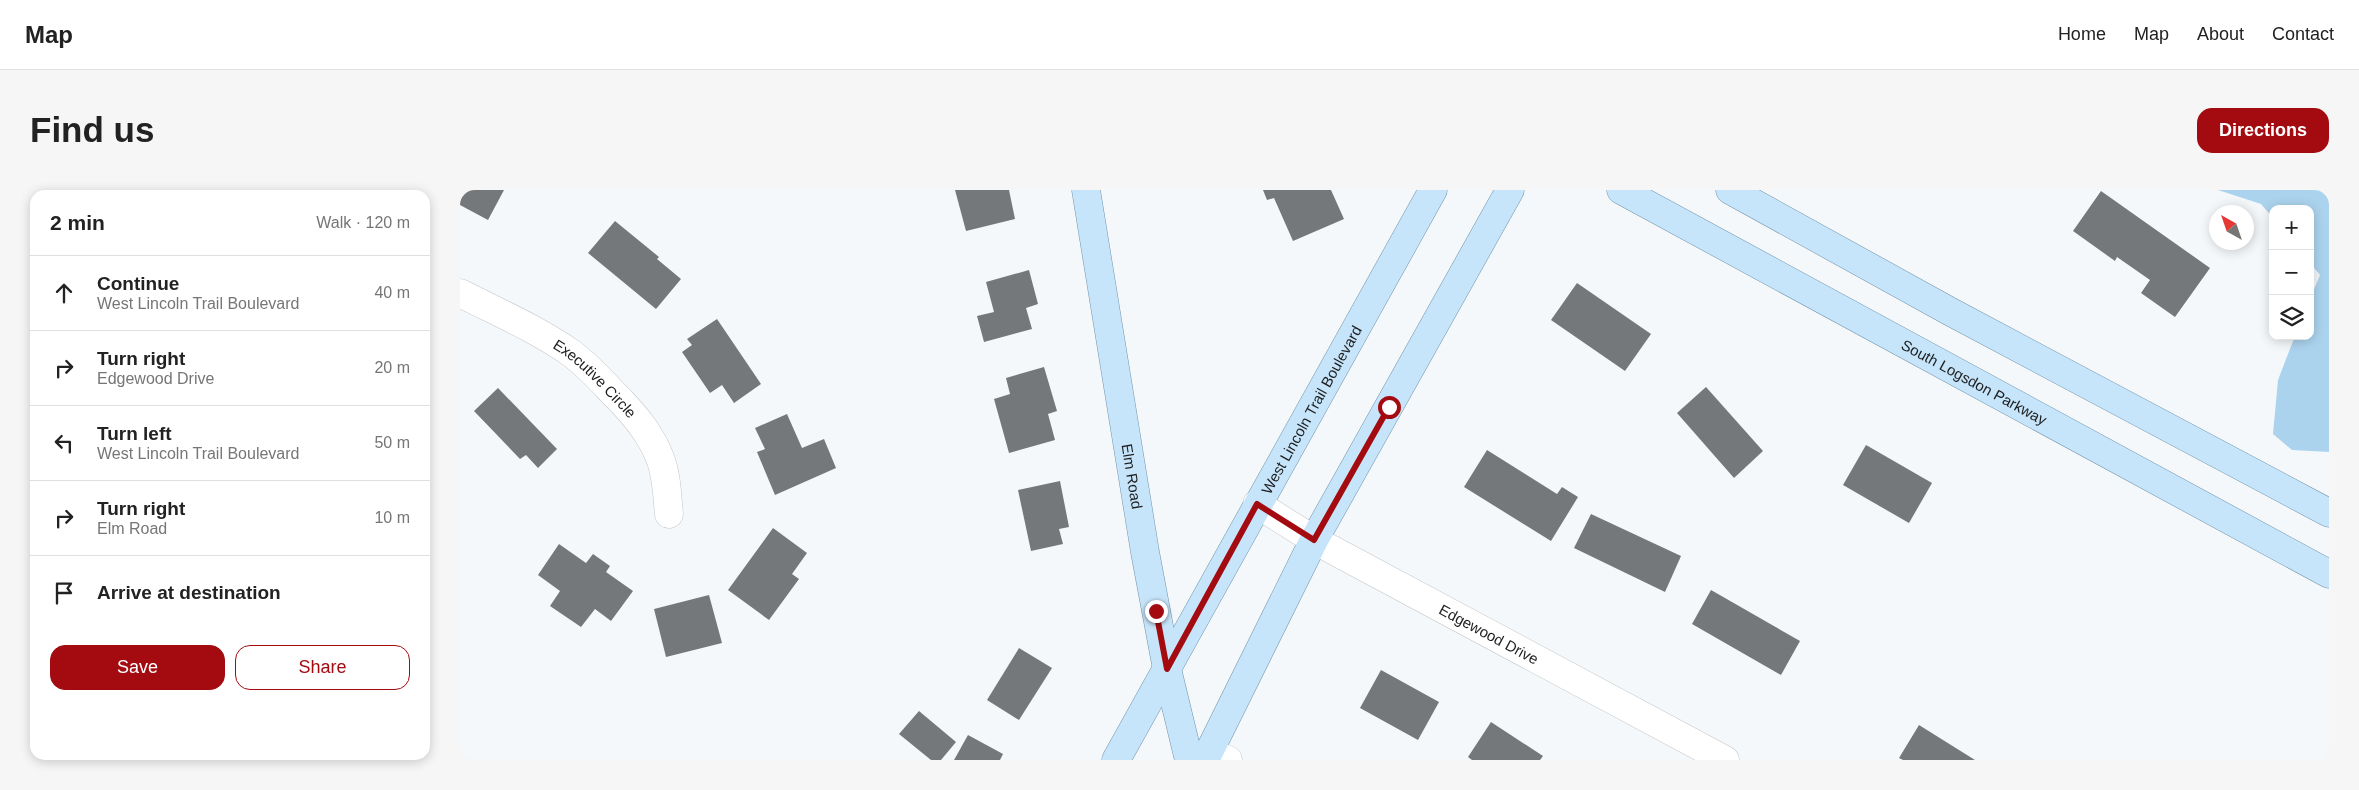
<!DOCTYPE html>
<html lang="en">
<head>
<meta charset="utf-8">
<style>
  :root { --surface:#fff; --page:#f6f6f6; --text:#222; --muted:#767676; --line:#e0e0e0; --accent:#a30b11 }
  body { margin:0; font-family:Helvetica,sans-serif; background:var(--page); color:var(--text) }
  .controls { position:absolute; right:15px; top:15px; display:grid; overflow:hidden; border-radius:10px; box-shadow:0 2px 12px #0003 }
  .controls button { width:45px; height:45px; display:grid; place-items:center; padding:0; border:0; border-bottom:1px solid var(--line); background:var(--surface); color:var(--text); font:25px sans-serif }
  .compass { position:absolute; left:1749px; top:15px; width:45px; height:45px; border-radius:50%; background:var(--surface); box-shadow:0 2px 12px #0003; rotate:320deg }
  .stop { position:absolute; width:15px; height:15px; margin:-11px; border:4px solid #a30b11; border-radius:50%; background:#fff }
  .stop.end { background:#a30b11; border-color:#fff; box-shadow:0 1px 5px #0008 }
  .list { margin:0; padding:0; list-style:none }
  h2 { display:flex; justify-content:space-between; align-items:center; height:65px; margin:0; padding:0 20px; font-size:21px }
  h2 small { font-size:16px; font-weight:400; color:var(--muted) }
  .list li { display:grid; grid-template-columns:32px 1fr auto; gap:15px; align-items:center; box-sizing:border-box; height:75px; padding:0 20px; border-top:1px solid var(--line) }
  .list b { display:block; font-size:19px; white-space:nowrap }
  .list p { margin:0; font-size:16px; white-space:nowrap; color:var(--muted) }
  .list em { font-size:16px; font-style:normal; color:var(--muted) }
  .actions { display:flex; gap:10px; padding:15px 20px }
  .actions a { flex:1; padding:11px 0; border:1px solid var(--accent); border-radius:15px; text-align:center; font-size:18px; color:var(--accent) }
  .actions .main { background:var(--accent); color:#fff }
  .icon { flex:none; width:28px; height:28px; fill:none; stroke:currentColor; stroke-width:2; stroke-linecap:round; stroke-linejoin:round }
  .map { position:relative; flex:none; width:1869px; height:570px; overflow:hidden; border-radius:15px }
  header { display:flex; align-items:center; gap:30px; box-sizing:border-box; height:70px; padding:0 25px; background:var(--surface); border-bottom:1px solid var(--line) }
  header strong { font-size:24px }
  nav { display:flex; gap:28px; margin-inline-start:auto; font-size:18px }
  .intro { display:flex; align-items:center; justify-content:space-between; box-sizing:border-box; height:120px; padding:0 30px }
  h1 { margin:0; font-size:35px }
  .button { padding:12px 22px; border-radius:15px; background:var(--accent); color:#fff; font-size:18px; font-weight:700 }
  main { display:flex; gap:30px; padding:0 30px }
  aside { flex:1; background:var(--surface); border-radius:15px; box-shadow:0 2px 12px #0003 }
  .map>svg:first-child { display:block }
  .green { fill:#acd3ee }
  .building { fill:#75787a }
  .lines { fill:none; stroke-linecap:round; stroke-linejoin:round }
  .minor-casing { stroke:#c4c7c9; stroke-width:29 }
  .major-casing { stroke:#7394ab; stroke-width:29 }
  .minor { stroke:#fff; stroke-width:28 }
  .major { stroke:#c7e5fa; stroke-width:28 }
  .route { stroke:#a30b11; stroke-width:6 }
  .labels { text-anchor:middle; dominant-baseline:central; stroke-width:4.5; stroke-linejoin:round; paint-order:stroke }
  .street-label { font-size:15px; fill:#1d1e1f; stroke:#fff }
</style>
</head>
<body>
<header>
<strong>Map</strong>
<nav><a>Home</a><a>Map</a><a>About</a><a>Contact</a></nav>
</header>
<div class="intro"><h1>Find us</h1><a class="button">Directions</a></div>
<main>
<aside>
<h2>2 min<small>Walk · 120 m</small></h2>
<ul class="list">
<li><svg class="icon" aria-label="ahead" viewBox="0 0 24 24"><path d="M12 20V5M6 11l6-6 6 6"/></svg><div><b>Continue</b><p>West Lincoln Trail Boulevard</p></div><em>40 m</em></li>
<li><svg class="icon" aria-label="right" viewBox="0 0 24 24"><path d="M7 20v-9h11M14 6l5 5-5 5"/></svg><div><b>Turn right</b><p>Edgewood Drive</p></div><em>20 m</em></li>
<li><svg class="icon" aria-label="left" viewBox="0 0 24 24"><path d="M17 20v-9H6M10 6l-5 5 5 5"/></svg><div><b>Turn left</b><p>West Lincoln Trail Boulevard</p></div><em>50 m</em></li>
<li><svg class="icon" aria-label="right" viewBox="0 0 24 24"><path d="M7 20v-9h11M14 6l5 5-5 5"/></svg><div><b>Turn right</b><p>Elm Road</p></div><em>10 m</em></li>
<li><svg class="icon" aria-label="arrive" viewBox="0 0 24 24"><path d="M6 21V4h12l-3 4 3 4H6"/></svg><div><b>Arrive at destination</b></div></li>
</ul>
<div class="actions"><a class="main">Save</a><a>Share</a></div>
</aside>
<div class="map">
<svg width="1869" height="570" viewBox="0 0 1869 570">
  <rect width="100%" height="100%" fill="#f4f8fa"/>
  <polygon class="green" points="1758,0 1869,0 1869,262 1832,260 1813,244 1818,190 1835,146 1850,146 1850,109 1860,85 1850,73 1850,19 1813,19 1813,28 1801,14"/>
  <g class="building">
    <polygon points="0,0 44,0 28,30 0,15"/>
    <polygon points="495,0 549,0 555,29 506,41"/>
    <polygon points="803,0 871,0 884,29 833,51 814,8 807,10"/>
    <polygon points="1641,1 1750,78 1715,127 1681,103 1690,90 1657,67 1655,71 1613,41"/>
    <polygon points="155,31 199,67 197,69 221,89 196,119 128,63"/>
    <polygon points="569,80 578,114 566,118 572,139 524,152 517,126 534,122 526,92"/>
    <polygon points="1117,93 1191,144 1165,181 1091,130"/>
    <polygon points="257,129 301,194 274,213 262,195 250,203 222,162 232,155 227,149"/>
    <polygon points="584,177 597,221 588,224 595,250 549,263 534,209 550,204 546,188"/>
    <polygon points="1246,197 1303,261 1274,288 1217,223"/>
    <polygon points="38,198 97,259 78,278 66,265 60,269 14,221"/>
    <polygon points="327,224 342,258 364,249 376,278 315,305 297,262 305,259 295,238"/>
    <polygon points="1406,255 1472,293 1449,333 1383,295"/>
    <polygon points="1027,260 1097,304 1102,297 1118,307 1091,351 1004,297"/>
    <polygon points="600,291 609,337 599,339 603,354 571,361 558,300"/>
    <polygon points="1131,324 1221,366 1205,402 1114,358"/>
    <polygon points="313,338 347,363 332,384 339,389 309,430 268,400"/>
    <polygon points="99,354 126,373 133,364 150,376 146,382 173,401 151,431 135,419 121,437 90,416 100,401 78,385"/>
    <polygon points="1251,400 1340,451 1321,485 1232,434"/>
    <polygon points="249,405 262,453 206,467 194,419"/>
    <polygon points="559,458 592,478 559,530 527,510"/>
    <polygon points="921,480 979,512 958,550 900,518"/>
    <polygon points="459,521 496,552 481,570 471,570 439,544"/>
    <polygon points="1031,532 1083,566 1080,570 1012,570 1008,567"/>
    <polygon points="1459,535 1515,570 1443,570 1439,568"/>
    <polygon points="508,545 543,564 540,570 494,570"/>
  </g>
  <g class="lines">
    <defs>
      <g id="minor">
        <path id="s1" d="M 0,103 C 37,122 77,139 111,163 C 130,177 145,195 161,211 C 177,228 191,245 200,268 C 207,286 207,305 209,324"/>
        <path id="s2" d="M 797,314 L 854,350 L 1265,570"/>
        <polyline points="749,562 768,570"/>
      </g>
      <g id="major">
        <path id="s3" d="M 626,0 L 685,362 L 707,479 L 729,570"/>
        <path id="s4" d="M 1161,0 L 1869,384"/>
        <polyline points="1270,0 1491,122 1869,323"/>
        <path id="s5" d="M 656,570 L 973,0"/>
        <polyline points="745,570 854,350 1050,0"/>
      </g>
    </defs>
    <use href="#minor" class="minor-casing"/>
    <use href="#major" class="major-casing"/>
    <use href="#minor" class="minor"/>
    <use href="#major" class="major"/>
  </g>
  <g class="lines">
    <polyline class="route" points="696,421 707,479 797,314 854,350 929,217"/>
  </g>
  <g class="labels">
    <g class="street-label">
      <text stroke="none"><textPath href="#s1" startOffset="161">Executive Circle</textPath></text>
      <text stroke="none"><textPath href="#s4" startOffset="402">South Logsdon Parkway</textPath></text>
      <text stroke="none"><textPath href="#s5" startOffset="401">West Lincoln Trail Boulevard</textPath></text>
      <text stroke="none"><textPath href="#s3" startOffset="290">Elm Road</textPath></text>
      <text stroke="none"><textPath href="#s2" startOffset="266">Edgewood Drive</textPath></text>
    </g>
  </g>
</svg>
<div class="controls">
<button>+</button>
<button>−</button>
<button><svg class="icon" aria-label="layers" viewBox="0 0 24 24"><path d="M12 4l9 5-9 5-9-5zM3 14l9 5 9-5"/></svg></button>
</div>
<svg class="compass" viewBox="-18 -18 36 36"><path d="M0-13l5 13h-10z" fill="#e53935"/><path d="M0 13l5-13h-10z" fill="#767676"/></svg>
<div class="stop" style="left:929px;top:217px"></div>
<div class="stop end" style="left:696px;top:421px"></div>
</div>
</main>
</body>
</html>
